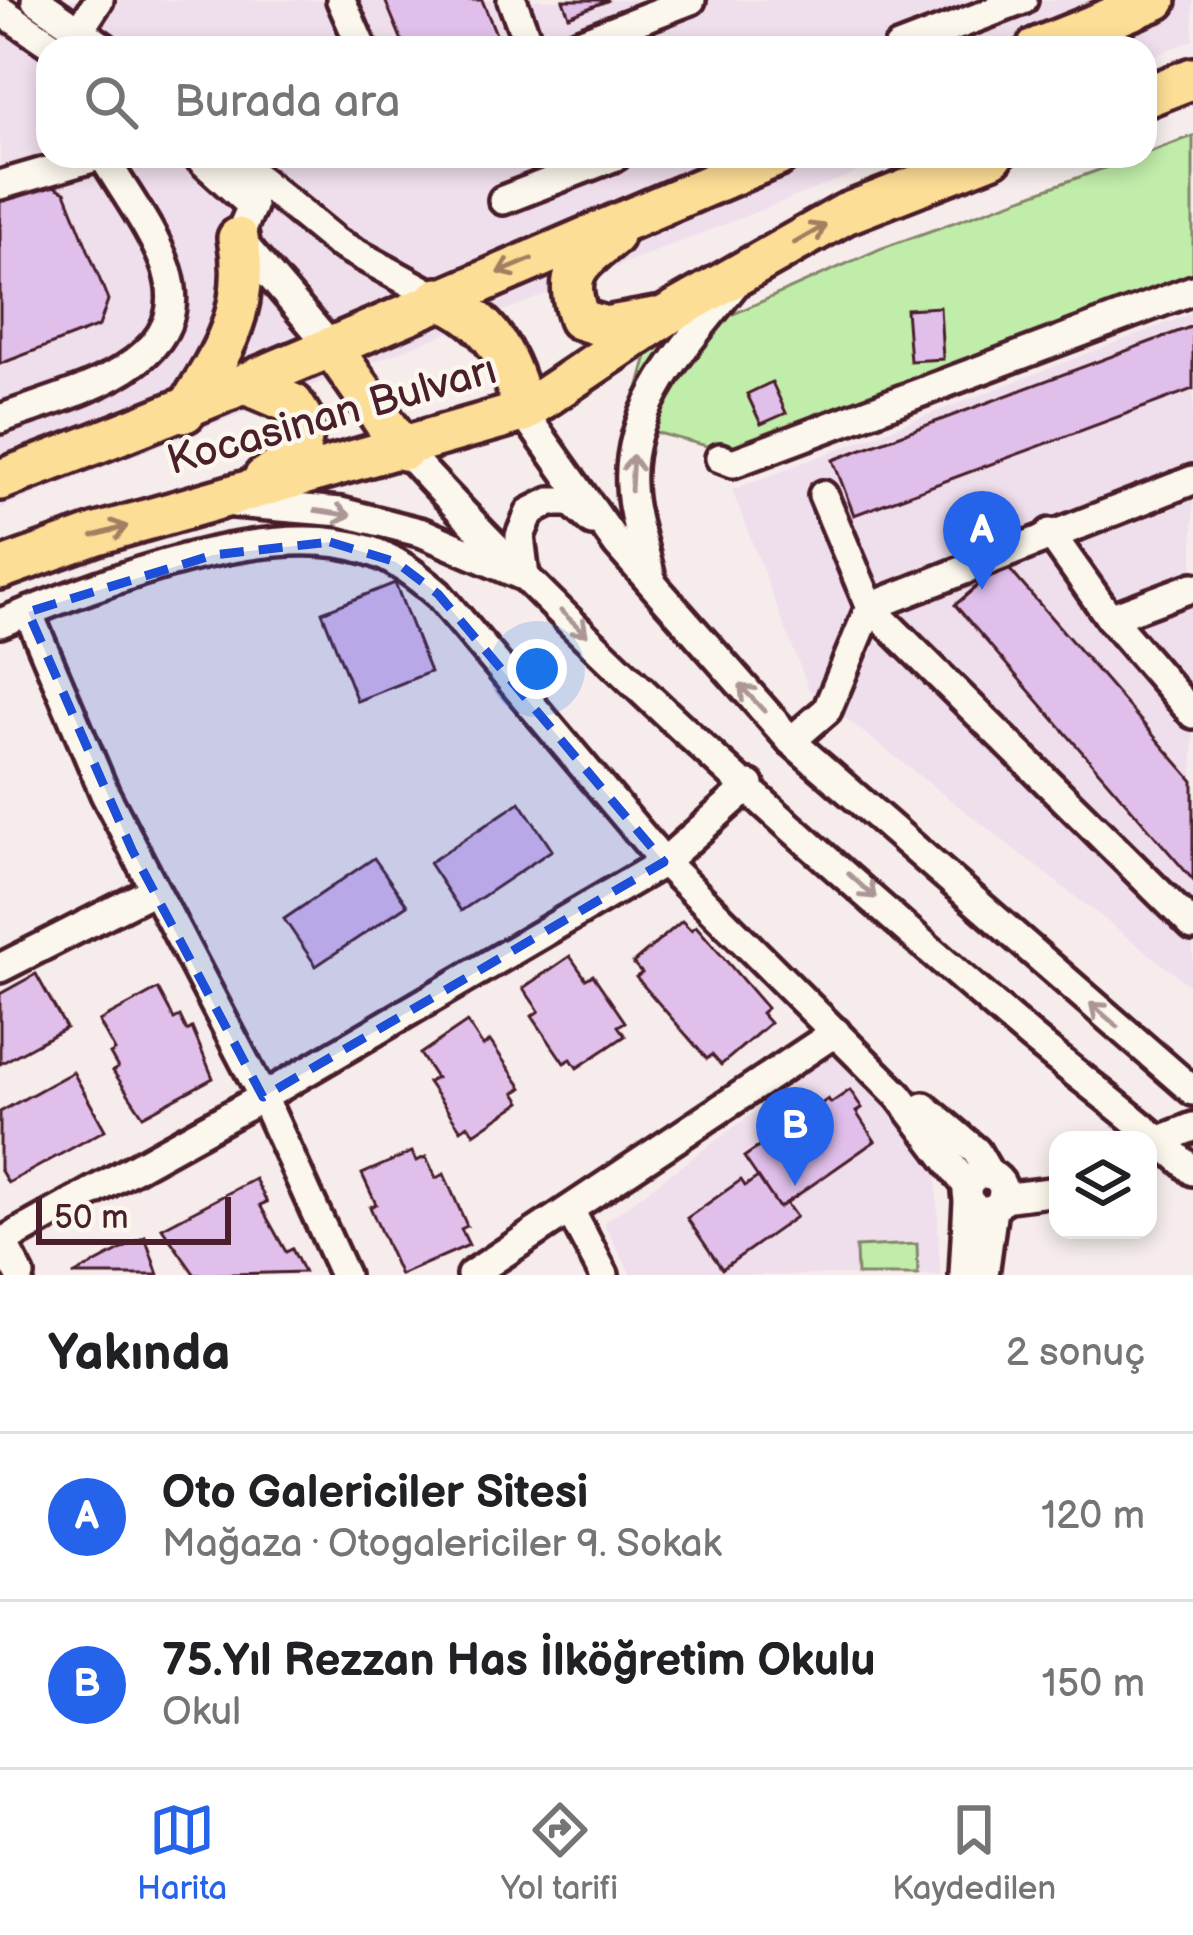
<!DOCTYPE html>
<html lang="tr">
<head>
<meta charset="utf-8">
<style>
  :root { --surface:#fff; --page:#f6f6f6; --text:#202124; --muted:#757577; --line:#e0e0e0; --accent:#2563eb }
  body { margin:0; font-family:"Balsamiq Sans",sans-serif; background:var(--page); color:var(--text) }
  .controls { position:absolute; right:36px; bottom:36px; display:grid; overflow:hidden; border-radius:24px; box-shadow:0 6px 18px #0003 }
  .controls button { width:108px; height:108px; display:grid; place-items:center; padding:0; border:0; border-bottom:3px solid var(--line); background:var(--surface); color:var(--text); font:60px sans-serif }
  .scale { position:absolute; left:36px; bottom:30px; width:195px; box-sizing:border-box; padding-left:12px; border:6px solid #4a1f2b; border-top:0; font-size:33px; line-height:42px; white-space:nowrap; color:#4a1f2b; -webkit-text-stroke:9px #fbf7ec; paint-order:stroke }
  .you { position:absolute; left:537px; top:669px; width:42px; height:42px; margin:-30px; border:9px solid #fff; border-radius:50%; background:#1a73e8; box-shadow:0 0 0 18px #1a73e833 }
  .badge { display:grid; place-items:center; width:78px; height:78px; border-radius:50%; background:var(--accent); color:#fff; font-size:39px; font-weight:700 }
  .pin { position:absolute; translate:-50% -99px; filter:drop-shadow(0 3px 6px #0008) }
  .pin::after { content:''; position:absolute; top:63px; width:42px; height:36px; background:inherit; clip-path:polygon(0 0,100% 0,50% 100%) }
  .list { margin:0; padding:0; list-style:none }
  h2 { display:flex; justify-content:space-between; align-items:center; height:156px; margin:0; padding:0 48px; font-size:51px }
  h2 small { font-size:39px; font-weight:400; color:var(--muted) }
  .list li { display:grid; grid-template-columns:78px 1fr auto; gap:36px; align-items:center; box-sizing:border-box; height:168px; padding:0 48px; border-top:3px solid var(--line) }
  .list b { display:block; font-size:45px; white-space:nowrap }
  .list p { margin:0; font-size:39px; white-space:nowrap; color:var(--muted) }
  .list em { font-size:39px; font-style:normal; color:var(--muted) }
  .icon { flex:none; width:66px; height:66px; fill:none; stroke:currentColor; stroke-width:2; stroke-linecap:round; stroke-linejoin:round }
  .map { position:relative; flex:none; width:1193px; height:1275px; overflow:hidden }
  .search { position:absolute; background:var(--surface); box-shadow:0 6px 18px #0003; left:36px; right:36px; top:36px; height:132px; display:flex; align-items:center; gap:30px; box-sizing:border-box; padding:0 42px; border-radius:36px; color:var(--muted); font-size:45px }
  .sheet { height:492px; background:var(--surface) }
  nav { display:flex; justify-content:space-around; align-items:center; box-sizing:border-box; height:168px; border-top:3px solid var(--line); background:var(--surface); font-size:33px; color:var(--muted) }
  nav a { display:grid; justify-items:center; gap:6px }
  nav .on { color:var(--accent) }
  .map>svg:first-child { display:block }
  .built { fill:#efdeec }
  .green { fill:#c0edaa; stroke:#85866a; stroke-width:3 }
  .building { fill:#e0bfeb; stroke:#4a1f2b; stroke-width:3 }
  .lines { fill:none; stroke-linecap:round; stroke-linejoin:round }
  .minor-casing { stroke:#4a1f2b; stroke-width:36 }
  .highway-casing { stroke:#4a1f2b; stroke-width:48 }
  .minor { stroke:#fbf7ec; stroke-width:27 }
  .highway { stroke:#fdde96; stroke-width:39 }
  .oneway { stroke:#a47e60 }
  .oneway2 { stroke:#ab9695 }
  .marked { fill:#1d4ed8; fill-opacity:0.2; stroke:#1d4ed8; stroke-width:9; stroke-dasharray:24 15; stroke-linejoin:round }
  .labels { text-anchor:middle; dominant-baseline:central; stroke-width:9; stroke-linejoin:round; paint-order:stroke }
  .street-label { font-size:42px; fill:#4a1f2b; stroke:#fbf7ec }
</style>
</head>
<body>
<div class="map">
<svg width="1193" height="1275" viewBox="0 0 1193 1275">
  <rect width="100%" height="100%" fill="#f6ecec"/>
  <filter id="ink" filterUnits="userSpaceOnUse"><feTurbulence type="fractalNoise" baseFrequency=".00833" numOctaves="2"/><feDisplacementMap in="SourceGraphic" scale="24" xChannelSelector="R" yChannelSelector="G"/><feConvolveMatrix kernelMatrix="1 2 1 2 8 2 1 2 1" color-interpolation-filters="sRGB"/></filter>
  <g filter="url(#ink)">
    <g class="built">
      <polygon points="0,0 1193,0 1193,40 1145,59 1145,48 48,48 48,156 899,156 0,508"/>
      <polygon points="1193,313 1193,988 809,690 732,490"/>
      <polygon points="836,1052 935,1149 940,1275 631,1275 604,1223"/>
    </g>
    <g class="green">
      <polygon points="1193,136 1193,282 744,456 628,425 648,352 880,249"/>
      <polygon points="917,1244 918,1275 857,1275 856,1247"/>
    </g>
    <g class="building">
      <polygon points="385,0 482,0 498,39 475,48 405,48"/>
      <polygon points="563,0 609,0 569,16"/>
      <polygon points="37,178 65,192 108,300 99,326 0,364 0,192"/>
      <polygon points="940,307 943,359 910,361 906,309"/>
      <polygon points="1193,326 1193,389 854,515 833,460"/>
      <polygon points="772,382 786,413 761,424 747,394"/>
      <polygon points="1004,563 1193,781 1193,880 955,605"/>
      <polygon points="395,583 430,672 357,701 322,612"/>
      <polygon points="520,802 552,850 461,911 429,863"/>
      <polygon points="374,858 407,905 316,966 284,919"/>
      <polygon points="682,921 691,930 696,926 767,1008 761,1013 770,1023 721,1065 712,1055 707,1059 636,977 642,973 633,963"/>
      <polygon points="570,956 586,979 593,975 625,1022 618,1026 625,1036 577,1068 571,1059 564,1063 532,1016 539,1011 523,988"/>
      <polygon points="36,974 66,1028 0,1064 0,994"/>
      <polygon points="158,989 174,1019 180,1016 187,1031 192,1028 213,1078 143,1116 113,1071 118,1068 110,1054 115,1051 99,1021"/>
      <polygon points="467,1022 483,1046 490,1041 522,1088 515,1093 521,1102 474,1134 468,1125 461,1130 428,1082 436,1078 420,1054"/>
      <polygon points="73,1072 105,1130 8,1183 0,1169 0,1112"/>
      <polygon points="850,1090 862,1108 856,1112 875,1141 779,1208 744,1157 828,1099 831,1103"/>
      <polygon points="412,1152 416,1161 426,1157 436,1178 444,1174 467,1226 461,1229 469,1245 400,1275 370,1207 376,1204 362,1174"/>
      <polygon points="758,1177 779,1208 786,1203 796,1217 722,1269 687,1218 741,1180 745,1186"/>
      <polygon points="255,1179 267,1202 260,1205 286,1252 292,1249 304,1272 195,1275 162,1228"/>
      <polygon points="145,1237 158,1275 73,1275"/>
    </g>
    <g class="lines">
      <defs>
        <g id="minor">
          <polyline points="36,0 105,48"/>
          <polyline points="341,0 362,48"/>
          <polyline points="512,0 530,48"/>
          <polyline points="0,10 56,48"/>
          <polyline points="80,29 99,0"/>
          <polyline points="566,48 691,0"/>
          <polyline points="898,48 1023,0"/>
          <polyline points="197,156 252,206 238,238 332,348"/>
          <polyline points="231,156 336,242 438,298"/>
          <polyline points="0,185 99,156"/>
          <polyline points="503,200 616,156"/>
          <polyline points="523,412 617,544 791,741 1193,1091"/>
          <path d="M 0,419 C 65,394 198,368 167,270 C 154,231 124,192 103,156"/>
          <path d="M 404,450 C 596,660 815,852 1031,1037 C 1085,1082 1142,1123 1193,1171"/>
          <polyline points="720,458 733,463 1193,290"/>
          <polyline points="823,495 870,607 1193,926"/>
          <polyline points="234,503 341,512 423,533 525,577 520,536 530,512 550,502 571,502 592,521"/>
          <polyline points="1050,533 1110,618 1193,714"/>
          <path d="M 651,578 C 644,548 632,516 631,486 C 626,406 688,343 735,284"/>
          <polyline points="28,612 105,794 263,1097 344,1275"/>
          <polyline points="1110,618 1193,587"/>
          <path d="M 0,623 C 96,585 266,516 368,550 C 396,559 417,576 438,594 L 664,862 L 899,1096 L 967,1186"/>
          <polyline points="791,741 827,710 870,607 1193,480"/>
          <polyline points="0,968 154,890"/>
          <polyline points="924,1107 976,1151 990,1175"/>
          <polyline points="1148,1145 1193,1127"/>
          <circle cx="985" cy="1192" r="18"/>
          <polyline points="1002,1198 1058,1191"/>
          <polyline points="570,1210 604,1275"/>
          <polyline points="2,1241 20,1275"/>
          <polyline points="0,1243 263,1097 664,862 750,785"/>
          <polyline points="471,1275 836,1032"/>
          <polyline points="964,1275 968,1201"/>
          <polyline points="984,1275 993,1209"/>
        </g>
        <g id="highway">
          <polyline points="1037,48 1156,0"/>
          <polyline points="1145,97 1193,78"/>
          <path d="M 613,236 C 577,265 563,272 579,319 L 605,327 L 655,318"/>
          <path d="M 438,298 C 490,318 512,359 523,412"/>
          <polyline points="332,348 404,450"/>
          <polyline points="248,385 293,404 305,423 298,458 264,478"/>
          <path d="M 185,412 C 222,354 252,309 238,238"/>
          <path d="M 0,480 C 264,382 518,264 778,156"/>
          <polyline points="0,569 97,534 523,412 667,315 845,214 993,156"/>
        </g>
      </defs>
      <use href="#minor" class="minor-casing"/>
      <use href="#highway" class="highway-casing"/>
      <use href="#minor" class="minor"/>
      <use href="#highway" class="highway"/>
    </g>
    <defs><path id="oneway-shaft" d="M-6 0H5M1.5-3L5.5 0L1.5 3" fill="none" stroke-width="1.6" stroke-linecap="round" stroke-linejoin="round" transform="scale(3)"/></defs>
    <g class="oneway">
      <use href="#oneway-shaft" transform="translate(810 234) rotate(-30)"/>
      <use href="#oneway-shaft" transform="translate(515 266) rotate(157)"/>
      <use href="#oneway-shaft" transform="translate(110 531) rotate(-16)"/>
    </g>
    <g class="oneway2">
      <use href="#oneway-shaft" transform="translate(632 473) rotate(-87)"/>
      <use href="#oneway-shaft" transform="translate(333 513) rotate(8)"/>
      <use href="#oneway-shaft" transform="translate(574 623) rotate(43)"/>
      <use href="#oneway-shaft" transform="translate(752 698) rotate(-133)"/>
      <use href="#oneway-shaft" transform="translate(862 886) rotate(42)"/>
      <use href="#oneway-shaft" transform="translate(1104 1015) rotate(-139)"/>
    </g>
  </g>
  <path class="marked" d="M 330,542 L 396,562 L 438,594 L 664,862 L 263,1097 L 132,850 L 28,612 L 213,555 Z"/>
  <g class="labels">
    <g class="street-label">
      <text transform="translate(332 416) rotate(-16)">Kocasinan Bulvarı</text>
    </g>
  </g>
</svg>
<div class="controls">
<button><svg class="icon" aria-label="layers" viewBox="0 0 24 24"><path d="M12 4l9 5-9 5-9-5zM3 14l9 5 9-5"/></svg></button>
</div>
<div class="scale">50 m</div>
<div class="you"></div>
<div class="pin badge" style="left:982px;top:590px">A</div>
<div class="pin badge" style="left:795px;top:1186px">B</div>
<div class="search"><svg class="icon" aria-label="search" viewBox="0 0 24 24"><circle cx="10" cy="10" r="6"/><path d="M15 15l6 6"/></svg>Burada ara</div>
</div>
<section class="sheet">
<h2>Yakında<small>2 sonuç</small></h2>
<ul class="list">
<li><span class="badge">A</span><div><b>Oto Galericiler Sitesi</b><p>Mağaza · Otogalericiler 9. Sokak</p></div><em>120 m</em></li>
<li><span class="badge">B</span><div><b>75.Yıl Rezzan Has İlköğretim Okulu</b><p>Okul</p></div><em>150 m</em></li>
</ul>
</section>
<nav>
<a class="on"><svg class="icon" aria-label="map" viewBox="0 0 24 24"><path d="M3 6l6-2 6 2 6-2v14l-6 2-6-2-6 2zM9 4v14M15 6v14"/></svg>Harita</a>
<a><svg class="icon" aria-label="directions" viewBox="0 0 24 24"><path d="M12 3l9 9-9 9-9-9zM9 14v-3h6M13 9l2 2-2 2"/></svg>Yol tarifi</a>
<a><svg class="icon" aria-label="saved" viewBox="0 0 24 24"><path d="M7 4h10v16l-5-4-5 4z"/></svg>Kaydedilen</a>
</nav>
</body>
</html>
